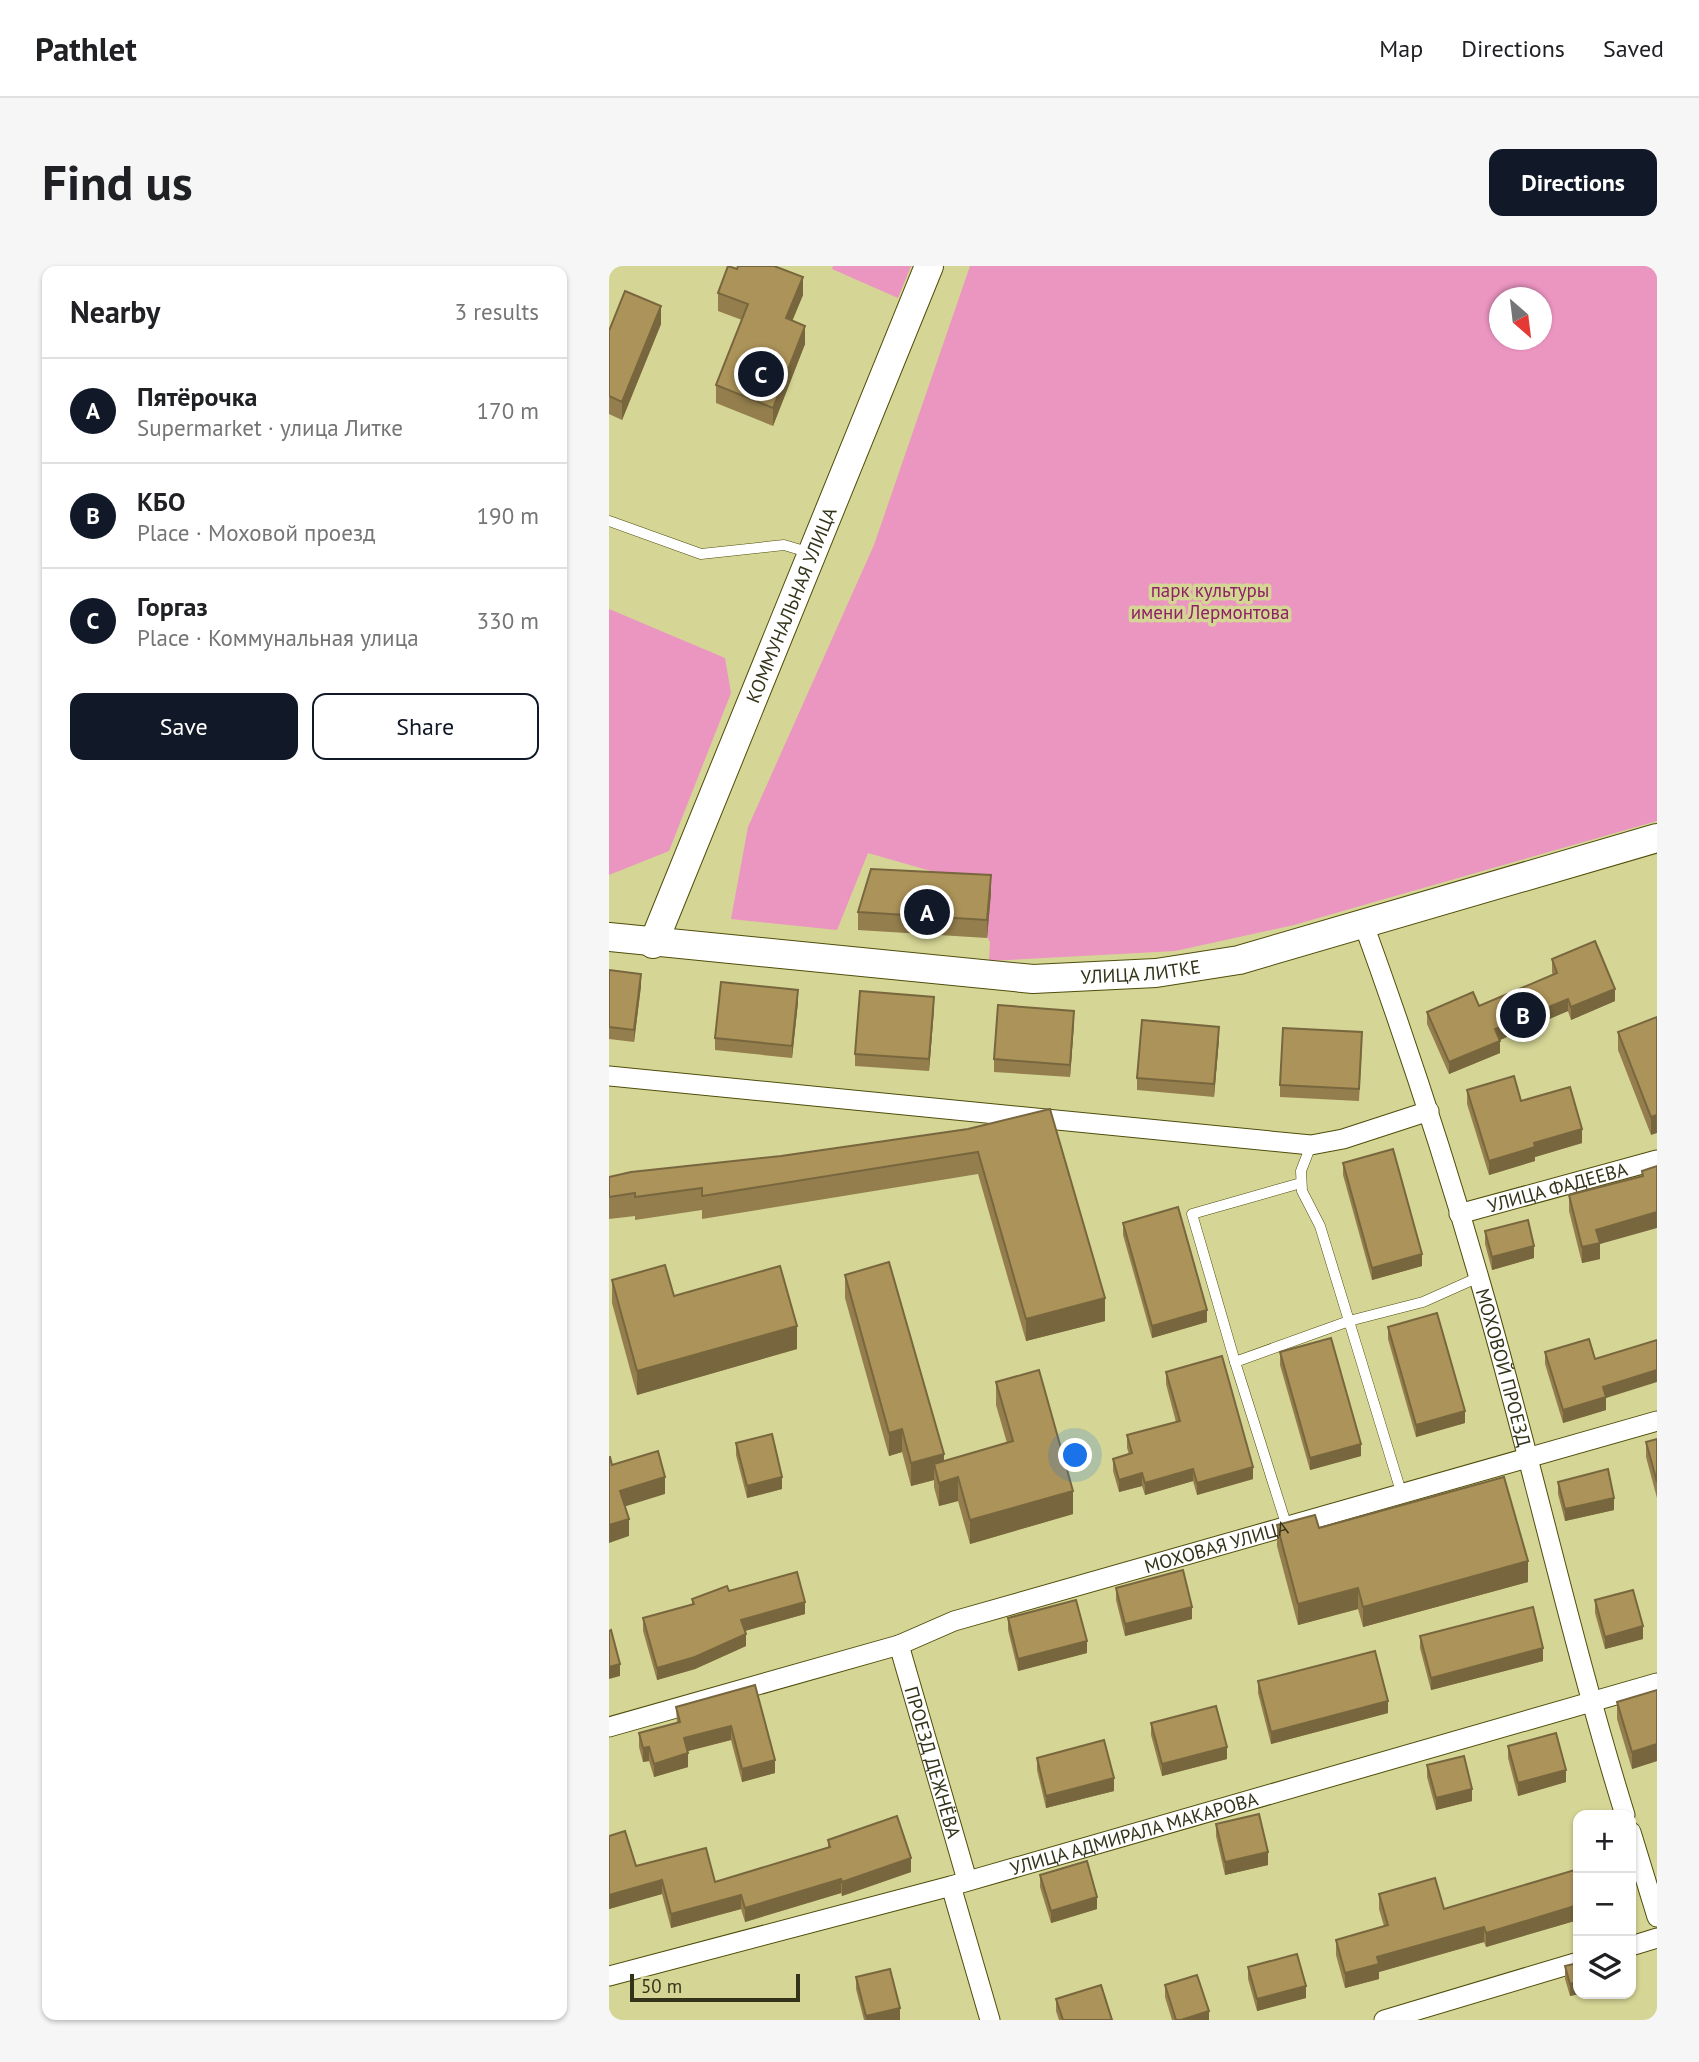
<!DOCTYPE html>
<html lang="en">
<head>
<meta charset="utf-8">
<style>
  :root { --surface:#fff; --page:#f6f6f6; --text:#202124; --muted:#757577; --line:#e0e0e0; --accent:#111827 }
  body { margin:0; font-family:"PT Sans",sans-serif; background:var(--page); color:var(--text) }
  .controls { position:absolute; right:21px; bottom:21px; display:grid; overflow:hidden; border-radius:14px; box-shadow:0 2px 5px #0004 }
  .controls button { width:63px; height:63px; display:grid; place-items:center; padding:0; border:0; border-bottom:2px solid var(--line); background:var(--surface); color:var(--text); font:35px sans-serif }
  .compass { position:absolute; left:880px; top:21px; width:63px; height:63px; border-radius:50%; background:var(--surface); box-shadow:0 2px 5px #0004; rotate:152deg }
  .scale { position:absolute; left:21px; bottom:18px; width:170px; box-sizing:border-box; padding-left:7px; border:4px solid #333319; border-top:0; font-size:19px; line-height:24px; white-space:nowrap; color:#333319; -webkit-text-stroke:5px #d5d595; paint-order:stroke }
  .you { position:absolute; left:467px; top:1190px; width:24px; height:24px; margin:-18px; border:5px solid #fff; border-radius:50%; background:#1a73e8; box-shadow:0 0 0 10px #1a73e833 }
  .badge { display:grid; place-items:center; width:46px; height:46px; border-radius:50%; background:var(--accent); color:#fff; font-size:23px; font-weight:700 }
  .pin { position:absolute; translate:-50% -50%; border:4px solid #fff; box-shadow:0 2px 7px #0006 }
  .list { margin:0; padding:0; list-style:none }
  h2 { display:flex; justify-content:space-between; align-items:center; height:91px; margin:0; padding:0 28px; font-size:30px }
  h2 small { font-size:23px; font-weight:400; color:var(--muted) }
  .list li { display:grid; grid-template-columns:46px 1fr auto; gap:21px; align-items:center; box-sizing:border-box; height:105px; padding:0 28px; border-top:2px solid var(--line) }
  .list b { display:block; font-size:26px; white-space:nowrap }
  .list p { margin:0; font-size:23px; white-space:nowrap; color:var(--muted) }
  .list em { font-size:23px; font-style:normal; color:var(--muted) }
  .actions { display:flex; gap:14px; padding:21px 28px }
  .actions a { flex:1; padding:16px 0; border:2px solid var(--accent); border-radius:14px; text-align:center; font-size:24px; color:var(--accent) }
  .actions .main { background:var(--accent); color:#fff }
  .icon { flex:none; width:38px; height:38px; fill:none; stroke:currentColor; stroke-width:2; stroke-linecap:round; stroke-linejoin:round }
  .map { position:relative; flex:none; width:1048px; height:1754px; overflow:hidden; border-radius:14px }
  header { display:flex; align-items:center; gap:42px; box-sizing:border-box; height:98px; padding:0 35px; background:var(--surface); border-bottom:2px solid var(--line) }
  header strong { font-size:33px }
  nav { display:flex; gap:38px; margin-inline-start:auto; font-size:24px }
  .intro { display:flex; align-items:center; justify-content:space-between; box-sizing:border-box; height:168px; padding:0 42px }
  h1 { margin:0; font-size:49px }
  .button { padding:18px 32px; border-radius:14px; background:var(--accent); color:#fff; font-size:24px; font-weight:700 }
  main { display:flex; gap:42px; padding:0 42px }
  aside { flex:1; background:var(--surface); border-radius:14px; box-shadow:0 2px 5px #0004 }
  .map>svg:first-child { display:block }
  .green { fill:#eb95c1; fill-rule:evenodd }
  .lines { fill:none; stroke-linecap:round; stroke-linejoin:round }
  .lane-casing { stroke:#4f4d0a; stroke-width:11 }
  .street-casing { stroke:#4f4d0a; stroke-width:21 }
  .secondary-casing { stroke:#4f4d0a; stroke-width:30 }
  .lane { stroke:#fff; stroke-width:10 }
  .street { stroke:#fff; stroke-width:19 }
  .secondary { stroke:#fff; stroke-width:28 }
  .wall { fill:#947e4d }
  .shaded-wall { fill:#78673e }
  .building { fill:#ac9359; stroke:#78673e; stroke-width:2 }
  .labels { text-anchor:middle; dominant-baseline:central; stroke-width:7; stroke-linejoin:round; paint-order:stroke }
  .park-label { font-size:19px; fill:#8d2264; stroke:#d5d595 }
  .street-label { font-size:19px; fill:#333319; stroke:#d5d595 }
</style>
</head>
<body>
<header>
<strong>Pathlet</strong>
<nav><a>Map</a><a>Directions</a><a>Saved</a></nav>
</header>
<div class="intro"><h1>Find us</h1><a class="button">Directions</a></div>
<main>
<aside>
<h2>Nearby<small>3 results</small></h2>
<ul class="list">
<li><span class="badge">A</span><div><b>Пятёрочка</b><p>Supermarket · улица Литке</p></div><em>170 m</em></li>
<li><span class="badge">B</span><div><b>КБО</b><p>Place · Моховой проезд</p></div><em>190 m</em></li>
<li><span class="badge">C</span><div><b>Горгаз</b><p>Place · Коммунальная улица</p></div><em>330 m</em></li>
</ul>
<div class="actions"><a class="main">Save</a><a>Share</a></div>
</aside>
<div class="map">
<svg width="1048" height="1754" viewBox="0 0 1048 1754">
  <rect width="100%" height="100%" fill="#d5d595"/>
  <g class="green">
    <polygon points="224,0 302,0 289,32 223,3"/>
    <path d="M 361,0 L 1048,0 L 1048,555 L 685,659 L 566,685 L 380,695 L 381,676 L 375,666 L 378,621 L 259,587 L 228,664 L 122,653 L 139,561 L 265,279 ZM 890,32 L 932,32 L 932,74 L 890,74 Z"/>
    <polygon points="0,343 116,392 122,427 60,585 0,609"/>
  </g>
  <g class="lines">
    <defs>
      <g id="lane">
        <polyline points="0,255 92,288 175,279 202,287"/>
        <polyline points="702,879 692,905 693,925 711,960 740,1055 814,1036 870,1011"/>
        <polyline points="692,917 583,948 626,1096 740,1055 793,1229"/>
        <polyline points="626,1096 678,1261"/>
      </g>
      <g id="street">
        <path id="s1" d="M 755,659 C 797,775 836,893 870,1012 C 922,1190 961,1372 1016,1549"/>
        <polyline points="0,810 702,879 734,873 820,845"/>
        <path id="s2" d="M 850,948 L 1048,894"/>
        <path id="s3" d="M 290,1379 L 358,1614"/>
        <path id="s4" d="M 0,1461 L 290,1379 L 345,1355 L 1048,1155"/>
        <polyline points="1022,1566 1048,1651"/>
        <polyline points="342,1620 381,1754"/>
        <polyline points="1022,1680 1048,1672"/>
        <path id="s5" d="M 0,1710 L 342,1620 L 1048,1417"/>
        <polyline points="775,1754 969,1696"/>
      </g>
      <g id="secondary">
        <path id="s6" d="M 0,671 L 424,713 L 547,707 L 630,694 L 1048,572"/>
        <path id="s7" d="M 44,678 L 320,0"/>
      </g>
    </defs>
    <use href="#lane" class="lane-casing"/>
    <use href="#street" class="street-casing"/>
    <use href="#secondary" class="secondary-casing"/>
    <use href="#lane" class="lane"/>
    <use href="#street" class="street"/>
    <use href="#secondary" class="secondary"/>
  </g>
  <g class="wall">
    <polygon points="109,27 194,29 183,55 196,78 164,160 107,137 107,119 133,54 109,45"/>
    <polygon points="52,58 13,154 0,148 0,65"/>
    <polygon points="382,627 378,672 249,664 249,646"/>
    <polygon points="943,693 1006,735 962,754 959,745 891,774 891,787 840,808 818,758 818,746 870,740 944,709 943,706"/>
    <polygon points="0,704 32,720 25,776 0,773"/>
    <polygon points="189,736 183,792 106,784 106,772"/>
    <polygon points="325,743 320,805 246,800 246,788"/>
    <polygon points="1048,751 1042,869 1009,784 1009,766"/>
    <polygon points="465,757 461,811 385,806 385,793"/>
    <polygon points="610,773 605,831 528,824 528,812"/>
    <polygon points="753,778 750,835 671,831 671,819"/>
    <polygon points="858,824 912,835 973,877 926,891 926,895 880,909 858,838"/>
    <polygon points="359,863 496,1055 417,1075 369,908 93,953 93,944 26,954 26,950 0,953 0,911 172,890"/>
    <polygon points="734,897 813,1000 763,1014 734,909"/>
    <polygon points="1048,900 991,978 991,993 973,997 960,945 960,929 1033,911 1033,905"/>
    <polygon points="514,957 598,1056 543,1072 514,969"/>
    <polygon points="876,965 925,992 883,1004 876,978"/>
    <polygon points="236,1009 335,1195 398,1177 387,1139 387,1116 464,1248 361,1278 349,1235 330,1240 325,1221 325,1214 302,1220 293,1186 280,1190 236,1032"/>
    <polygon points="3,1014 65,1030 188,1083 28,1129 3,1037"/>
    <polygon points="779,1061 856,1157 807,1171 779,1073"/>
    <polygon points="671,1086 752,1190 701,1204 671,1099"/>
    <polygon points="936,1086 997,1132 997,1144 954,1157 936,1098"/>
    <polygon points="557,1106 644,1213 588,1229 584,1215 536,1229 533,1220 510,1226 504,1205 504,1193 520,1188 518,1182 518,1169 567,1156 557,1118"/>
    <polygon points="1048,1173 1048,1232 1037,1191 1037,1176"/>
    <polygon points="127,1177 173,1223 138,1232 127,1189"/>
    <polygon points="949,1216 1005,1244 956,1255 949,1228"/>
    <polygon points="668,1259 710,1262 919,1316 754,1361 749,1343 689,1359 668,1280"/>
    <polygon points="507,1322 583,1353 516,1370 507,1334"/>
    <polygon points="83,1333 196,1348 136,1365 137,1380 86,1403 48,1414 34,1365 34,1352 83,1338"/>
    <polygon points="986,1334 1034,1373 996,1383 986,1347"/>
    <polygon points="399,1352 478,1387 409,1405 399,1364"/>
    <polygon points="811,1370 934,1395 822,1424 811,1382"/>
    <polygon points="649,1415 779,1447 662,1478 649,1427"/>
    <polygon points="146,1419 166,1507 133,1516 122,1474 79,1485 79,1501 45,1511 40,1495 34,1496 30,1481 30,1467 68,1457 67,1441"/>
    <polygon points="1048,1424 1048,1495 1023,1503 1008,1453 1008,1436"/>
    <polygon points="542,1457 618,1493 553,1510 542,1469"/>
    <polygon points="899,1480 957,1516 909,1530 899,1492"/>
    <polygon points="428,1492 505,1525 437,1542 428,1504"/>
    <polygon points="818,1499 863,1535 827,1544 818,1511"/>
    <polygon points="607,1558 659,1599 616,1609 607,1570"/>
    <polygon points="0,1570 27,1600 106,1616 219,1581 219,1574 302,1606 233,1630 232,1627 136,1656 132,1643 62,1662 53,1628 0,1643"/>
    <polygon points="969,1603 969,1654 877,1681 875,1676 770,1706 770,1713 736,1722 727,1689 727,1674 775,1660 770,1643 770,1628 835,1643"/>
    <polygon points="431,1609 488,1643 442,1657 431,1621"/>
    <polygon points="956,1700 969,1728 970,1728 961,1730 956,1713"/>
    <polygon points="639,1701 697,1732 648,1745 639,1713"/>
    <polygon points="247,1711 291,1754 255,1754 247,1723"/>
    <polygon points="556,1719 600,1754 563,1754 556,1731"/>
    <polygon points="447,1733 503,1754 450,1754 447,1745"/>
  </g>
  <g class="shaded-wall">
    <polygon points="194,11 194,29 177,70 177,52"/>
    <polygon points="52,40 52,58 13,154 13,136"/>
    <polygon points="196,60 196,78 164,160 164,142"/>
    <polygon points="382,609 382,627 378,672 378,654"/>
    <polygon points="32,708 32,720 25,776 25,764"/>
    <polygon points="1006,723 1006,735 962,754 962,741"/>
    <polygon points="189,724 189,736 183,792 183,780"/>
    <polygon points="325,731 325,743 320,805 320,793"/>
    <polygon points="959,733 959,745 886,776 886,763"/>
    <polygon points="465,745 465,757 461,811 461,799"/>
    <polygon points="610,761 610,773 605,831 605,818"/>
    <polygon points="891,775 891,787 840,808 840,796"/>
    <polygon points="1048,849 1048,867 1042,869 1042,851"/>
    <polygon points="973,863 973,877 926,891 926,895 880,909 880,895 925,877"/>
    <polygon points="1048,946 1048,962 991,978 991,993 973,997 973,981 987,964"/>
    <polygon points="925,980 925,992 883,1004 883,991"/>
    <polygon points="813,988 813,1000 763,1014 763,1002"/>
    <polygon points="496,1032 496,1055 417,1075 417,1053"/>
    <polygon points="598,1044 598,1056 543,1072 543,1060"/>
    <polygon points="188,1060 188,1083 28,1129 28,1105"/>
    <polygon points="1048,1104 1048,1116 997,1132 997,1144 954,1157 954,1144 994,1121"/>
    <polygon points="856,1145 856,1157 807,1171 807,1159"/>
    <polygon points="293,1163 293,1186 280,1190 280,1167"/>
    <polygon points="752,1178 752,1190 701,1204 701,1192"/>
    <polygon points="335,1188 335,1211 325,1198 325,1214 302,1220 302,1197"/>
    <polygon points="644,1201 644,1213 588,1229 588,1217"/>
    <polygon points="584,1203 584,1215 536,1229 536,1217"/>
    <polygon points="533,1207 533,1220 510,1226 510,1214"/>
    <polygon points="56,1211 56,1228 11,1242 11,1225"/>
    <polygon points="173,1211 173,1223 138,1232 138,1220"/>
    <polygon points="349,1211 349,1235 330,1240 330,1217"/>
    <polygon points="464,1225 464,1248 361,1278 361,1254"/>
    <polygon points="1005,1232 1005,1244 956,1255 956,1243"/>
    <polygon points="20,1253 20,1270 0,1277 0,1259"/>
    <polygon points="919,1295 919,1316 754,1361 754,1341"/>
    <polygon points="749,1322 749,1343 689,1359 689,1338"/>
    <polygon points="196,1336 196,1348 132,1366 132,1354"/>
    <polygon points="583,1341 583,1353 516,1370 516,1358"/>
    <polygon points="1034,1360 1034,1373 996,1383 996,1371"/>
    <polygon points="137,1368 137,1380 86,1403 48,1414 48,1402"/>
    <polygon points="478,1375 478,1387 409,1405 409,1393"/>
    <polygon points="934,1382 934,1395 822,1424 822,1412"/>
    <polygon points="11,1398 11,1410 0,1413 0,1401"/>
    <polygon points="779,1435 779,1447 662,1478 662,1466"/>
    <polygon points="122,1460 122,1474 75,1486 75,1472"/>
    <polygon points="1048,1478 1048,1495 1023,1503 1023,1486"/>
    <polygon points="40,1481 40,1495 34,1496 34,1482"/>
    <polygon points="618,1481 618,1493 553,1510 553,1498"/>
    <polygon points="79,1487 79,1501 45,1511 45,1498"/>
    <polygon points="166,1494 166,1507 133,1516 133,1503"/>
    <polygon points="957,1504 957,1516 909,1530 909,1517"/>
    <polygon points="505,1512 505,1525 437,1542 437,1530"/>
    <polygon points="863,1523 863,1535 827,1544 827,1532"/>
    <polygon points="659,1586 659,1599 616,1609 616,1596"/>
    <polygon points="302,1592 302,1606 233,1630 233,1616"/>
    <polygon points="232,1613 232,1627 136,1656 136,1642"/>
    <polygon points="53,1614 53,1628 0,1643 0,1629"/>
    <polygon points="132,1629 132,1643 62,1662 62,1648"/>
    <polygon points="488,1631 488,1643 442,1657 442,1645"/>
    <polygon points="969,1639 969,1654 877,1681 877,1667"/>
    <polygon points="875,1661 875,1676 770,1706 770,1713 736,1722 736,1707 768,1691"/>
    <polygon points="969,1716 969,1728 970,1728 961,1730 961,1718"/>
    <polygon points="697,1720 697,1732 648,1745 648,1733"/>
    <polygon points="291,1742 291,1754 257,1754 257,1750"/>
    <polygon points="600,1745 600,1754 572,1754"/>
  </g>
  <g class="building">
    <polygon points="119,0 128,3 129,0 165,0 194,11 177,52 196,60 164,142 107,119 139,38 109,27"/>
    <polygon points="16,25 52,40 13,136 0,130 0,65"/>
    <polygon points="262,603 382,609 378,654 249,646"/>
    <polygon points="986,675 1006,723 962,741 959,733 886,763 891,775 840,796 818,746 864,726 870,740 948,707 943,693"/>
    <polygon points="0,704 32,708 25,764 0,761"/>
    <polygon points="112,716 189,724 183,780 106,772"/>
    <polygon points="251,725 325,731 320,793 246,788"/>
    <polygon points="389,739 465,745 461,799 385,793"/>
    <polygon points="1048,751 1048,849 1042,851 1009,766"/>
    <polygon points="533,754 610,761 605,818 528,812"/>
    <polygon points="674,762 753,766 750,823 671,819"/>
    <polygon points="905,810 912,835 961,821 973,863 925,877 926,881 880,895 858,824"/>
    <polygon points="441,843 496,1032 417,1053 369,886 93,930 93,922 26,931 26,927 0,931 0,911 22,906 172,890 359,863"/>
    <polygon points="784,883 813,988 763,1002 734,897"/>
    <polygon points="1048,900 1048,946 987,964 991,977 973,981 960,929 1034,910 1033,905"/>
    <polygon points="569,941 598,1044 543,1060 514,957"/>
    <polygon points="919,954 925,980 883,991 876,965"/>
    <polygon points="280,996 335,1188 302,1197 293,1163 280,1167 236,1009"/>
    <polygon points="56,999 65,1030 171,1000 188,1060 28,1105 3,1014"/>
    <polygon points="828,1047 856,1145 807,1159 779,1061"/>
    <polygon points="722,1072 752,1178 701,1192 671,1086"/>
    <polygon points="980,1073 986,1093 1048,1074 1048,1104 994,1121 997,1131 954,1144 936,1086"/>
    <polygon points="613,1090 644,1201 588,1217 584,1203 536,1217 533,1207 510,1214 504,1193 523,1187 518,1169 571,1155 557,1106"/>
    <polygon points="430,1104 464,1225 361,1254 349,1211 330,1217 325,1198 404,1175 387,1116"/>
    <polygon points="163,1168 173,1211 138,1220 127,1177"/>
    <polygon points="1048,1173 1048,1216 1037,1176"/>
    <polygon points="49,1185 56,1211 11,1225 20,1253 0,1259 0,1191 1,1191 3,1199"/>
    <polygon points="999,1203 1005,1232 956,1243 949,1216"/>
    <polygon points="895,1211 919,1295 754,1341 749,1322 689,1338 668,1259 706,1249 710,1262"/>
    <polygon points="574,1304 583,1341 516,1358 507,1322"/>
    <polygon points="188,1306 196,1336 132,1354 137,1368 86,1391 48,1402 34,1352 85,1338 83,1333 118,1320 120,1325"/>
    <polygon points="1024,1324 1034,1360 996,1371 986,1334"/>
    <polygon points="467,1334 478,1375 409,1393 399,1352"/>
    <polygon points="924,1341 934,1382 822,1412 811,1370"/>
    <polygon points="2,1364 11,1398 0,1401 0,1365"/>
    <polygon points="766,1385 779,1435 662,1466 649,1415"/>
    <polygon points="146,1419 166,1494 133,1503 122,1460 75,1472 79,1487 45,1498 40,1481 34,1482 30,1467 71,1456 67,1441"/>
    <polygon points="1048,1424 1048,1478 1023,1486 1008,1436"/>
    <polygon points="607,1440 618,1481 553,1498 542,1457"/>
    <polygon points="947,1467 957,1504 909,1517 899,1480"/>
    <polygon points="495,1474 505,1512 437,1530 428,1492"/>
    <polygon points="855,1490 863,1523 827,1532 818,1499"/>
    <polygon points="650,1548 659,1586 616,1596 607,1558"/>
    <polygon points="288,1550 302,1592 233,1616 232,1613 136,1642 132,1629 62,1648 53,1614 0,1629 0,1570 16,1565 27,1600 97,1582 106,1616 221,1581 219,1574"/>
    <polygon points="478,1595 488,1631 442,1645 431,1609"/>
    <polygon points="969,1603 969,1639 877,1667 875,1661 768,1691 770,1698 736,1707 727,1674 779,1659 770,1628 826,1612 835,1643"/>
    <polygon points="688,1688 697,1720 648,1733 639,1701"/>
    <polygon points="969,1697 969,1716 961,1718 956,1700"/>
    <polygon points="281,1703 291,1742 257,1750 247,1711"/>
    <polygon points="588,1709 600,1745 572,1754 567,1754 556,1719"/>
    <polygon points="492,1719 503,1754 454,1754 447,1733"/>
  </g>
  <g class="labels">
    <g class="park-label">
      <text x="601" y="324">парк культуры<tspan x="601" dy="22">имени Лермонтова</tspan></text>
    </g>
    <g class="street-label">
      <text stroke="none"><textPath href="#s7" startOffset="366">КОММУНАЛЬНАЯ УЛИЦА</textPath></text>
      <text stroke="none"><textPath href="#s6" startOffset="534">УЛИЦА ЛИТКЕ</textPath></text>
      <text stroke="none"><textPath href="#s2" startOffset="102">УЛИЦА ФАДЕЕВА</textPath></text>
      <text stroke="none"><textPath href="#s1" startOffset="464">МОХОВОЙ ПРОЕЗД</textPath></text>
      <text stroke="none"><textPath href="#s4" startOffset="634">МОХОВАЯ УЛИЦА</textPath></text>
      <text stroke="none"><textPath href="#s3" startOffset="122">ПРОЕЗД ДЕЖНЁВА</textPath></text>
      <text stroke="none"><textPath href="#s5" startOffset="544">УЛИЦА АДМИРАЛА МАКАРОВА</textPath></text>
    </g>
  </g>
</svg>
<div class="controls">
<button>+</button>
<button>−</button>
<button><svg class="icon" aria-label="layers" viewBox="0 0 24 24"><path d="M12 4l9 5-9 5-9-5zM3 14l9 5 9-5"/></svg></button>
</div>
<svg class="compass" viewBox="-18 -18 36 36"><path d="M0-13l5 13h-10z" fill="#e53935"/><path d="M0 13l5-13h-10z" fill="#757577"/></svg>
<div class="scale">50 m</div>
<div class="you"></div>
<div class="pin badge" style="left:318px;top:646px">A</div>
<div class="pin badge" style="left:914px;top:749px">B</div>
<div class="pin badge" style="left:152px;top:108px">C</div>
</div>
</main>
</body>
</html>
